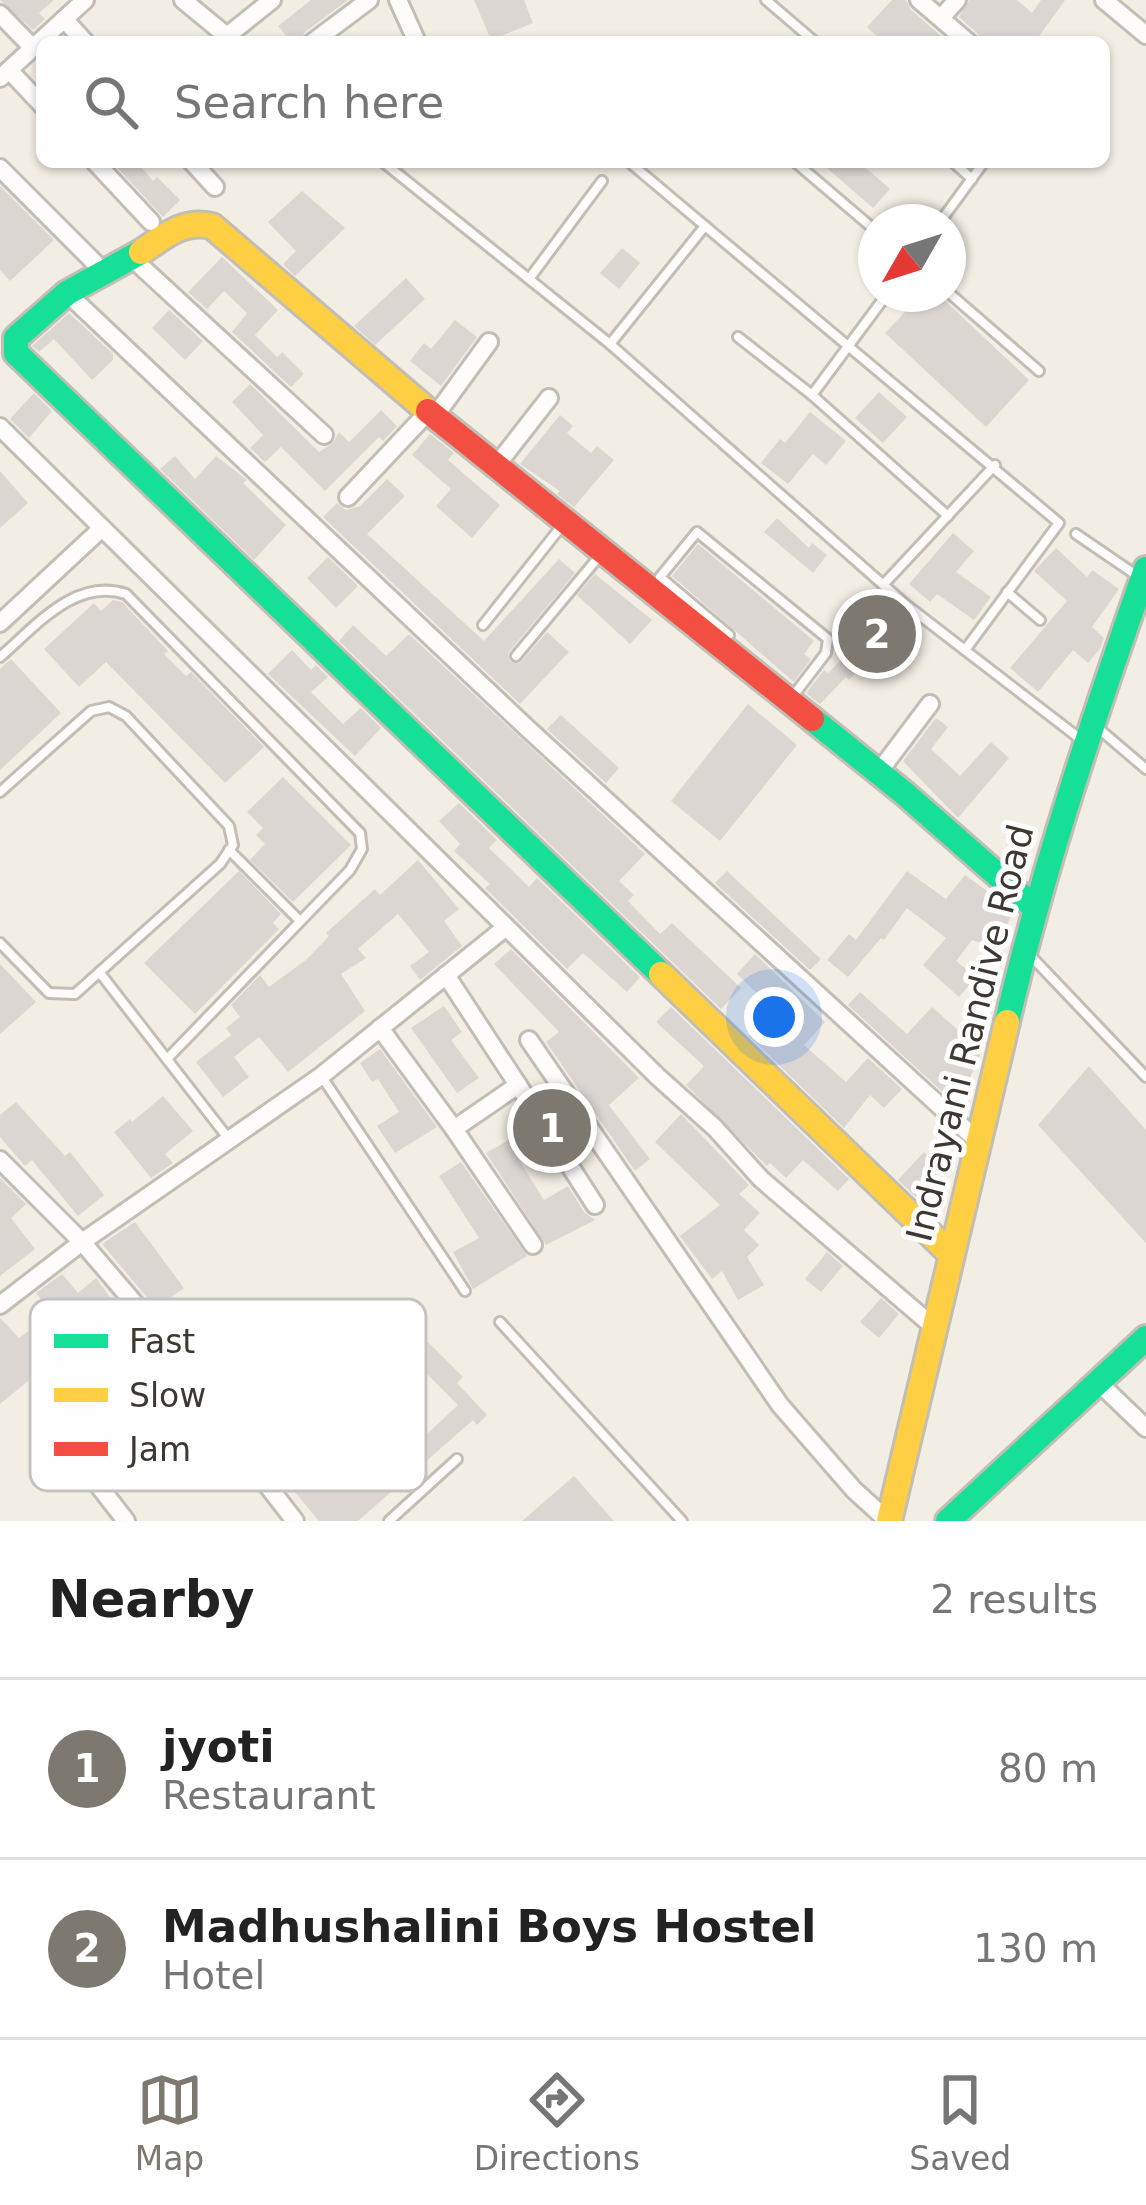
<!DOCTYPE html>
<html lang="en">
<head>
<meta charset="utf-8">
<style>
  :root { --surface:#fff; --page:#f2f2f2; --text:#222; --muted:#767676; --line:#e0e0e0; --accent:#7d7870 }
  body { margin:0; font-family:"DejaVu Sans",sans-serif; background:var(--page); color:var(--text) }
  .compass { position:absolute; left:858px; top:204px; width:108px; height:108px; border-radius:50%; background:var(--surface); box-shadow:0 3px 9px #0004; rotate:231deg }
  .you { position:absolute; left:774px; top:1017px; width:42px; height:42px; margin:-30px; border:9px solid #fff; border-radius:50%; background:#1a73e8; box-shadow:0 0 0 18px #1a73e833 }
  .badge { display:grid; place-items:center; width:78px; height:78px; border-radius:50%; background:var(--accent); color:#fff; font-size:39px; font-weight:700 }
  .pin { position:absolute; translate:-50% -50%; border:6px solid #fff; box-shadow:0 3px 12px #0006 }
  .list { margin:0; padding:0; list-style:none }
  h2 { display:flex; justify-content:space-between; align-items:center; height:156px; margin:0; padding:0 48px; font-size:51px }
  h2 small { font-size:39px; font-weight:400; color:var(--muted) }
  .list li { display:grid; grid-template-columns:78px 1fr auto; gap:36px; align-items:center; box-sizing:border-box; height:180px; padding:0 48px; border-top:3px solid var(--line) }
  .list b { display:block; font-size:45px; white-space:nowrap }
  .list p { margin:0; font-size:39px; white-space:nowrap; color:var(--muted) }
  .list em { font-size:39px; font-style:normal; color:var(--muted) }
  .icon { flex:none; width:66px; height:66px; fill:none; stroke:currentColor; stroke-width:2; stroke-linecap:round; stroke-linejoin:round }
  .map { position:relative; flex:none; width:1146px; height:1521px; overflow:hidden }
  .search { position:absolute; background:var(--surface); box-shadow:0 3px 9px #0004; left:36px; right:36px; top:36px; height:132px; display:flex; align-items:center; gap:30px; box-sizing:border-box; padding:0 42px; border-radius:18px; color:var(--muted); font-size:45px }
  .sheet { height:516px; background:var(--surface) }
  nav { display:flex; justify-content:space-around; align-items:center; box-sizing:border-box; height:168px; border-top:3px solid var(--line); background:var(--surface); font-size:33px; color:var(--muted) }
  nav a { display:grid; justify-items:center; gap:6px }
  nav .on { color:var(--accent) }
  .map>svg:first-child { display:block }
  .building { fill:#dcd6d3 }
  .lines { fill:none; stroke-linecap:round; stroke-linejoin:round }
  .lane-casing { stroke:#c2beb6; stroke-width:14 }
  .street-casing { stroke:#c2beb6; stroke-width:22 }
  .fast-casing { stroke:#c2beb6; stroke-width:30 }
  .slow-casing { stroke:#c2beb6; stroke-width:30 }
  .jam-casing { stroke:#c2beb6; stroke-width:30 }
  .lane { stroke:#fdfcfb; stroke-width:8 }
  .street { stroke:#fdfcfb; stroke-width:16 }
  .fast { stroke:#16e098; stroke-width:24 }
  .slow { stroke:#ffcf43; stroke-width:24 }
  .jam { stroke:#f24e42; stroke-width:24 }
  .labels { text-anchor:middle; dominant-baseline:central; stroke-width:10; stroke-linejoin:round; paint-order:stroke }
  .street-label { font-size:36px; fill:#3d3932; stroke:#fefefe }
  .key { fill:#fefefe; stroke:#c4c3c1; stroke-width:3 }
  .key-label { font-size:33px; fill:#3d3932 }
</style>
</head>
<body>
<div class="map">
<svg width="1146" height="1521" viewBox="0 0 1146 1521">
  <rect width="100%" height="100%" fill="#f3eee4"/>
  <g class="building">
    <polygon points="0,0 54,0 39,13 45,19 33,30"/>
    <polygon points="311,0 348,0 305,32 300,42 291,42 278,26"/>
    <polygon points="474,0 524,0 533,23 491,40"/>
    <polygon points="892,0 906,0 911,10 948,42 883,42 867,27"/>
    <polygon points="969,0 1017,0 1032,13 1041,0 1065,0 1035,42 981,42 977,33 959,17"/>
    <polygon points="112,162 137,162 153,181 157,177 180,200 163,217"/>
    <polygon points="820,162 859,162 890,189 873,208"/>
    <polygon points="0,186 54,240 10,281 0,270"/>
    <polygon points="302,191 345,228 295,276 283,264 296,251 268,222"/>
    <polygon points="622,248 640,263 619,289 600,273"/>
    <polygon points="222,257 278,310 255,335 277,357 282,352 304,374 291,387 232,332 247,313 224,291 207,309 188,292"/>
    <polygon points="406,278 425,299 375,345 354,326"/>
    <polygon points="922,294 938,294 1029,380 986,427 885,333"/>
    <polygon points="169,310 203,341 185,360 152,328"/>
    <polygon points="69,313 113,354 113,360 92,380 54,339 39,352 32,346"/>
    <polygon points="455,320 477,337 441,386 410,361 424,343 431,349"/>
    <polygon points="250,384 319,452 332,444 339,432 349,442 381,410 397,426 383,441 379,437 325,491 281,447 265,462 250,448 263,435 232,402"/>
    <polygon points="879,392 907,417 883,443 855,418"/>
    <polygon points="34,393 52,411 29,438 10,419"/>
    <polygon points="810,412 846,441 826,465 813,454 788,484 761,463 780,439 785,443"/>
    <polygon points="560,415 573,426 567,433 591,453 597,446 614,460 574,507 557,494 560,491 520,464"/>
    <polygon points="430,434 454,453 448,460 500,505 472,538 436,506 451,489 412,455"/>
    <polygon points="175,456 195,479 216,456 247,480 243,483 286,525 254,560 160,469"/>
    <polygon points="0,471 28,503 0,528"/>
    <polygon points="387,479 405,496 367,534 484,641 559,559 575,573 508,653 510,661 520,663 547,632 569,652 520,704 323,517 337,503 346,510 360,506"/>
    <polygon points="777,518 809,548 812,543 827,555 813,573 764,532"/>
    <polygon points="953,533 974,551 956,572 991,597 974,620 937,594 930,602 909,584"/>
    <polygon points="698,544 814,641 804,654 811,659 794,682 672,576"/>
    <polygon points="1056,548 1087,577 1092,570 1119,589 1092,627 1104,638 1100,649 1088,663 1073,650 1038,692 1010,668 1067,601 1034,571"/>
    <polygon points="328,557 358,586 336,608 307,578"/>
    <polygon points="595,574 652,620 630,644 577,595"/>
    <polygon points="113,600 122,602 168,651 164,654 186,676 191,672 264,747 225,783 106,662 79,687 44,649 94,603 101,611"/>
    <polygon points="353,625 386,656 409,634 645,854 619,881 634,895 628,901 660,934 672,923 741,988 721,1009 339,641"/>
    <polygon points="874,627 886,638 849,680 846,677 820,704 806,693 824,670 828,673"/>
    <polygon points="292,650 311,670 316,665 328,677 311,692 343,724 361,708 381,728 355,756 268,674"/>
    <polygon points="11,659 61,713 0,770 0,669"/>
    <polygon points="748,704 797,745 720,841 671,801"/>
    <polygon points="561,715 619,768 606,783 547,729"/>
    <polygon points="936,718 948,727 931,749 960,776 991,742 1009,758 958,818 903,761"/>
    <polygon points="283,777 351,845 293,902 250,860 265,844 256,835 263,828 247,812"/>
    <polygon points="459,803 497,840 489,848 529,887 537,878 640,977 627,992 583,953 567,969 485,888 490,884 454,851 460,844 439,821"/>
    <polygon points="418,860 459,909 444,921 462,946 420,980 410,966 429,952 398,914 358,949 366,958 341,974 365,1011 288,1072 259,1037 234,1057 249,1077 223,1097 196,1062 231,1035 226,1028 240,1017 231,1005 260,975 269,987 307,959 329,936 326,933 375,889 380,895"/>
    <polygon points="239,871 281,914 273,923 279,929 195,1014 144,963"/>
    <polygon points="727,871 821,959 810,970 715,883"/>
    <polygon points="907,871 946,899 965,875 1013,910 998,949 972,940 956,961 976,977 959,997 923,965 946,938 907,908 884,940 881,938 848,977 827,960 849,934 856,940"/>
    <polygon points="511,949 639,1078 609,1105 650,1159 635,1171 546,1042 559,1032 494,964"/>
    <polygon points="755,954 825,1022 804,1045 846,1082 868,1058 902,1089 884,1108 870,1095 844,1128 749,1036 773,1009 737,974"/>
    <polygon points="0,964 36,1002 0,1034"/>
    <polygon points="860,992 907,1034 932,1007 967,1038 970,1034 984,1045 958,1106 848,1005"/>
    <polygon points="444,1006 462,1032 451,1040 479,1078 457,1093 411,1028"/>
    <polygon points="671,1007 849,1179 838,1191 803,1160 786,1178 770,1163 767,1166 686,1085 704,1066 656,1022"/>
    <polygon points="380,1049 437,1127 395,1153 377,1126 399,1112 378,1079 372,1082 360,1063"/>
    <polygon points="1089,1066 1146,1130 1146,1243 1038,1125"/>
    <polygon points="163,1096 193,1131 165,1154 173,1163 151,1178 114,1132 130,1119 132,1122"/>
    <polygon points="16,1102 65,1156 70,1152 104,1195 78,1216 32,1160 25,1166 0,1137 0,1115"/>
    <polygon points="681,1114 749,1185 739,1194 760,1213 744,1230 759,1245 747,1257 764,1285 738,1300 722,1271 712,1279 680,1236 720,1205 655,1142"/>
    <polygon points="530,1128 538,1141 516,1155 544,1200 568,1186 584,1212 595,1220 546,1245 486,1153"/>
    <polygon points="924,1152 946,1172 920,1201 898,1180"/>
    <polygon points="461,1162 527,1256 473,1289 453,1252 479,1238 439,1176"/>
    <polygon points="0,1178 26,1204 11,1218 35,1249 0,1276"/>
    <polygon points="135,1222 184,1288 156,1308 102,1244"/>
    <polygon points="827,1252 843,1266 821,1292 805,1279"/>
    <polygon points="62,1274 78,1293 96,1278 131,1326 85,1359 69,1338 38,1361 44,1368 0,1404 0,1318 19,1338 53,1314 36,1293"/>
    <polygon points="881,1298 899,1314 879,1338 860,1322"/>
    <polygon points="204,1313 235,1372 330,1482 393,1430 409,1451 458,1405 426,1373 413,1385 375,1346 404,1318 463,1377 457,1383 487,1415 477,1425 473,1420 358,1521 319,1521 190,1366 171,1331"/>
    <polygon points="574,1476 614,1521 522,1521"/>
  </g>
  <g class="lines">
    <defs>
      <g id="lane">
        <polyline points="766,0 815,42"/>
        <polyline points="383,162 610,344 905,604 1079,738"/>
        <polyline points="629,162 705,226"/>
        <polyline points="795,162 876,231"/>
        <polyline points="953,162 972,179"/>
        <polyline points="940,222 984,162"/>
        <polyline points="529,279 602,181"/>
        <polyline points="948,292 1039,371"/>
        <polyline points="738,337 812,395 948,516"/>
        <polyline points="610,344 705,226 1059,523 965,650"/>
        <polyline points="812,395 887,294"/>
        <polyline points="1076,534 1139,577"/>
        <polyline points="883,585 995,465"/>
        <polyline points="1007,592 1040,620"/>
        <polyline points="483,625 564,523"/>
        <polyline points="729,635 660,577 697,532 828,639 826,653 793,696"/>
        <polyline points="516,656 602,553"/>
        <path d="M 0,657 C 35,627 75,577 126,594 L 360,833 L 362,849 L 350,870 L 167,1059"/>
        <polyline points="1098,728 1146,769"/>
        <polyline points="0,792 91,711 109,707 126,716 229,826 233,845 220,864 75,994 49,993 0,943"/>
        <polyline points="229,850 300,921"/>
        <polyline points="1027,952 1146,1077"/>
        <polyline points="100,973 228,1138"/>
        <polyline points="322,1077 465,1291"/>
        <polyline points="500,1322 682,1521"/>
        <polyline points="389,1521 457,1459"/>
      </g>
      <g id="street">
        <polyline points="183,0 234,42"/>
        <polyline points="398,0 417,42"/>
        <polyline points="919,0 968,42"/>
        <polyline points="1104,0 1146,35"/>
        <polyline points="0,14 33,48"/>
        <polyline points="941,18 957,0"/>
        <polyline points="64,19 85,42"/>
        <polyline points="227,36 272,0"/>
        <polyline points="313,42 369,0"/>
        <polyline points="9,70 42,105"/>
        <polyline points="0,78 85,0"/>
        <polyline points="95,162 151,222"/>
        <polyline points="192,162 215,187"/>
        <polyline points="0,168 95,263"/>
        <polyline points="132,258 324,435"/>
        <polyline points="67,293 527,728 979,1142"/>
        <polyline points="435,416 489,342"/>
        <polyline points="0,427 658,1077 715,1128 761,1179 935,1328"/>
        <polyline points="496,466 549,398"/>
        <polyline points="348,497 429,411"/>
        <polyline points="0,623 102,528"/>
        <polyline points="878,773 930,704"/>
        <polyline points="446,975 518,1085 454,1129"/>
        <polyline points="380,1028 454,1129 533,1245"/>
        <polyline points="529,1040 780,1405 854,1490 888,1521"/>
        <polyline points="518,1085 595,1205"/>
        <polyline points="0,1160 82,1242 136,1305"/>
        <polyline points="0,1305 82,1242 321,1076 506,927"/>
        <polyline points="1098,1382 1146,1428"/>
        <polyline points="190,1386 295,1521"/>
        <polyline points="78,1459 126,1521"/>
      </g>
      <g id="fast">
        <polyline points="141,252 67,293 16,338 16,353 661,974"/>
        <polyline points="812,719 904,793 1034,907"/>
        <path d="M 1007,1022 C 1043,868 1093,719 1146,569"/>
        <polyline points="948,1521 1146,1338"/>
      </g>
      <g id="slow">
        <path d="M 141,252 C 164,237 183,219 212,226 L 428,411"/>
        <polyline points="661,974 951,1254"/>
        <polyline points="889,1521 1007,1022"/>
      </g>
      <polyline id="jam" points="428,411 812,719"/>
    </defs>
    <use href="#lane" class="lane-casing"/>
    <use href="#street" class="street-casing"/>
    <use href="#fast" class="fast-casing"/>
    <use href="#slow" class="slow-casing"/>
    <use href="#jam" class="jam-casing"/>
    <use href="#lane" class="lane"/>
    <use href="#street" class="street"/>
    <use href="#fast" class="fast"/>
    <use href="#slow" class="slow"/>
    <use href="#jam" class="jam"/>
  </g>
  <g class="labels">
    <g class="street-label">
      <text transform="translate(970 1033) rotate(-76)">Indrayani Randive Road</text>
    </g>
  </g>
  <rect x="30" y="1299" width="396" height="192" rx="18" class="key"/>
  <rect x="54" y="1334" width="54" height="14" fill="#16e098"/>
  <rect x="54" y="1388" width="54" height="14" fill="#ffcf43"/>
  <rect x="54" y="1442" width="54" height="14" fill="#f24e42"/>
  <g class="key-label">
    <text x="129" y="1353">Fast</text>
    <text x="129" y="1407">Slow</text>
    <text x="129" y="1461">Jam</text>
  </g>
</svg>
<svg class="compass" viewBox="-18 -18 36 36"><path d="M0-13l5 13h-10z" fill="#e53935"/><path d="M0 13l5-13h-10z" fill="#767676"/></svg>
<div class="you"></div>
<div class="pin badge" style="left:552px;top:1128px">1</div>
<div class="pin badge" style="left:877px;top:634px">2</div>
<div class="search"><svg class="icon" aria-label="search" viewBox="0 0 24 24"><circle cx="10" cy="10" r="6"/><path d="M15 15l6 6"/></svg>Search here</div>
</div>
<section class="sheet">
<h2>Nearby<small>2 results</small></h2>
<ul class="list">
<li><span class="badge">1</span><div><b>jyoti</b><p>Restaurant</p></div><em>80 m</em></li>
<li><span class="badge">2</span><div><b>Madhushalini Boys Hostel</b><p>Hotel</p></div><em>130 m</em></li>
</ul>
</section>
<nav>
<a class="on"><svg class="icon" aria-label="map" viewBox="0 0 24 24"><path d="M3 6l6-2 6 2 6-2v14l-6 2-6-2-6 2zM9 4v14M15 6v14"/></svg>Map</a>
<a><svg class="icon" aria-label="directions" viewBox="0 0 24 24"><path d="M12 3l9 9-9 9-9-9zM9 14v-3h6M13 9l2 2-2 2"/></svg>Directions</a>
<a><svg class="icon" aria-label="saved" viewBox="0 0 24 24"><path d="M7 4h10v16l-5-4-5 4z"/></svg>Saved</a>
</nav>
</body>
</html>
